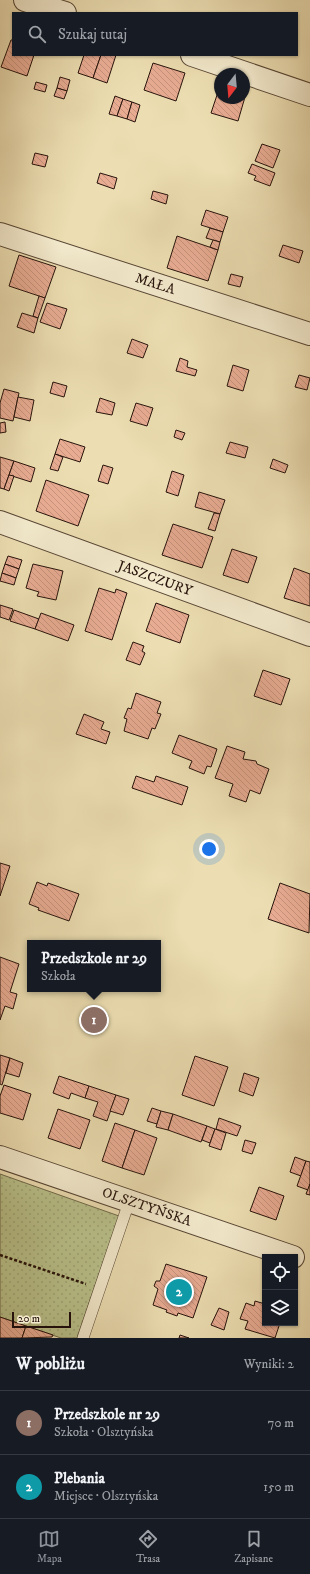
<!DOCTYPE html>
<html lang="pl">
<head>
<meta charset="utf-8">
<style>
  :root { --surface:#171b24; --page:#20242c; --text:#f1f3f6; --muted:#9ea1a6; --line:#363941; --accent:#8c9099 }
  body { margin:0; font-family:"IM FELL DW Pica",serif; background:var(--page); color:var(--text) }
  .controls { position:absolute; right:12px; bottom:12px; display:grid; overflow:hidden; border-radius:0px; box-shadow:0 1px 3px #0004 }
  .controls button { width:36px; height:36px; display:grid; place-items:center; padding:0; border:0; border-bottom:1px solid var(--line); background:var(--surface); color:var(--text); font:20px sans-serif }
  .compass { position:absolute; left:214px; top:68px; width:36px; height:36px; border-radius:50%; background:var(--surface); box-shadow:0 1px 3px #0004; rotate:196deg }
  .scale { position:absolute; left:12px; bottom:10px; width:59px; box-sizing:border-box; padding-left:4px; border:2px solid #27130b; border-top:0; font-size:11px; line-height:14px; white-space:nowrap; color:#27130b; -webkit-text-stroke:3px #f3eacd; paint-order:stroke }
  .you { position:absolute; left:209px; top:849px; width:14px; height:14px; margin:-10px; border:3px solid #fff; border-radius:50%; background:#1a73e8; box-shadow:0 0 0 6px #1a73e833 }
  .badge { display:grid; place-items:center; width:26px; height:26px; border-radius:50%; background:var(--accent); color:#fff; font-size:13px; font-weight:700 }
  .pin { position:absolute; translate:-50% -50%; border:2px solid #fff; box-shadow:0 1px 4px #0006 }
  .popup { position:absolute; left:27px; top:940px; width:134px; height:52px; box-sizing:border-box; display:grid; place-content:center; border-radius:0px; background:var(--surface); filter:drop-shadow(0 1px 3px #0005); font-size:13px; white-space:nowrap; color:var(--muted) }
  .popup b { font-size:15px; color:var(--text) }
  .popup::after { content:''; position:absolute; left:50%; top:100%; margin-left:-8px; border:8px solid transparent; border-top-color:var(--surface) }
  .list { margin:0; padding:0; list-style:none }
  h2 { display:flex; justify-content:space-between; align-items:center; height:52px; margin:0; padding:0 16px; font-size:17px }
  h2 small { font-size:13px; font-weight:400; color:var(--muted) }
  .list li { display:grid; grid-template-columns:26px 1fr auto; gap:12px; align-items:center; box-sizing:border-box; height:64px; padding:0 16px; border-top:1px solid var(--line) }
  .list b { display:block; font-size:15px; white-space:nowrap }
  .list p { margin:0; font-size:13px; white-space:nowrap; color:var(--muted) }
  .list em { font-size:13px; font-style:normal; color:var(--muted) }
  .icon { flex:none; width:22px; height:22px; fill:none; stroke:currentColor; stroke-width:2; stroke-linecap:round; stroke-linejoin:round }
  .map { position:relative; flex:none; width:310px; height:1338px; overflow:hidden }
  .search { position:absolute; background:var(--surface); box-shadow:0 1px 3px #0004; left:12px; right:12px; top:12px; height:44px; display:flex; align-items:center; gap:10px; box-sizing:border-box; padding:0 14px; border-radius:0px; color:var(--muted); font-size:15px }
  .sheet { height:180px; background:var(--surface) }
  nav { display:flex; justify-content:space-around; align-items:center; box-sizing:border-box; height:56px; border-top:1px solid var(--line); background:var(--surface); font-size:11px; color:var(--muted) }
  nav a { display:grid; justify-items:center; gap:2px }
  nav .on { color:var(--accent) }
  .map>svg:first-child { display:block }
  .park { fill:url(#park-dots); stroke:#706a4b }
  .building { fill:url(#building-back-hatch); stroke:#27130b }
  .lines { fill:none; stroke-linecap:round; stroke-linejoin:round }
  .lane-casing { stroke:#584635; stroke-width:12 }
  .street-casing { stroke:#584635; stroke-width:24 }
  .path { stroke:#27130b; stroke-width:2.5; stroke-dasharray:3 2; stroke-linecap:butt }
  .lane { stroke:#f3eacd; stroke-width:11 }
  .street { stroke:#f3eacd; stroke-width:22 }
  .labels { text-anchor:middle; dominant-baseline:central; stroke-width:3.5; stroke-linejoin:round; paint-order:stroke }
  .street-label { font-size:14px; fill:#27130b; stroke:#f3eacd }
</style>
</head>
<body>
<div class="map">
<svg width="310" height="1338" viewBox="0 0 310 1338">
  <defs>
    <pattern id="park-dots" width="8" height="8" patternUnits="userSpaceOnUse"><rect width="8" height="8" fill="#b9c18b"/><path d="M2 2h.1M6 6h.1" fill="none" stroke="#9fa577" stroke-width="1.8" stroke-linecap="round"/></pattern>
    <pattern id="building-back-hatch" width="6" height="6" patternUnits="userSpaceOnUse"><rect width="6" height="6" fill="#e8ac93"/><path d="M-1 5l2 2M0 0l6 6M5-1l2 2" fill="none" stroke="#c7937d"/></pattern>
  </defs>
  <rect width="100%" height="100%" fill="#ecdeb2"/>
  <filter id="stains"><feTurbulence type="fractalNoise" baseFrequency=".005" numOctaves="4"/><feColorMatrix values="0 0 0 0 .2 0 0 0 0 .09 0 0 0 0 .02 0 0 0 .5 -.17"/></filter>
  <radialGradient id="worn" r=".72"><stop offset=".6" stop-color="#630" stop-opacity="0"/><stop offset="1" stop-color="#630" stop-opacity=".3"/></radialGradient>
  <polygon class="park" points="0,1174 119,1216 77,1338 61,1338 0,1317"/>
  <g class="building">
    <polygon points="11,40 13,40 13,55 34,55 27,76 1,67"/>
    <polygon points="84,55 101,55 93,78 78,73"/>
    <polygon points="101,55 116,55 107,83 93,78"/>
    <polygon points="153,63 185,73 176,101 144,90"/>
    <polygon points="60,77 70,80 67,91 57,88"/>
    <polygon points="36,82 47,85 45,92 34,89"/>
    <polygon points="57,88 67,91 64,99 54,96"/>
    <polygon points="219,89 220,98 245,97 238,121 211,113"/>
    <polygon points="115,96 123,99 117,116 109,114"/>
    <polygon points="123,99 132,102 127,119 117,116"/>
    <polygon points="132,102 140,105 135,122 127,119"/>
    <polygon points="262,144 280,150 273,168 255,161"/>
    <polygon points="35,153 48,156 45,167 32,164"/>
    <polygon points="252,164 275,173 270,186 254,180 256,176 248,173"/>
    <polygon points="100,173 117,178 114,189 97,183"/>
    <polygon points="153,191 168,195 166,204 151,199"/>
    <polygon points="206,210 228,217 223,232 201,225"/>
    <polygon points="210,228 223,232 220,242 206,238"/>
    <polygon points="177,236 218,250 208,281 167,268"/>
    <polygon points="213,240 220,242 218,250 210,247"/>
    <polygon points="283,245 303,251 299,263 279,256"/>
    <polygon points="19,255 56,267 45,298 9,286"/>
    <polygon points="231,274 243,277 240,287 228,284"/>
    <polygon points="39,296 45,298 38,318 33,316"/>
    <polygon points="47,303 67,309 60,329 40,322"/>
    <polygon points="22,313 38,318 34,333 17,327"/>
    <polygon points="132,339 148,345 143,358 127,353"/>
    <polygon points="180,358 188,361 187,367 197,370 195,376 176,371"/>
    <polygon points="233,365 249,370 243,391 227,386"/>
    <polygon points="299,375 310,378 307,390 295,387"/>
    <polygon points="53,382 67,386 64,397 50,393"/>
    <polygon points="4,389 19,393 13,421 0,418 0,403"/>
    <polygon points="18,397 34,400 30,421 14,417"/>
    <polygon points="100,398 115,403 112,415 96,412"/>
    <polygon points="136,403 153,408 147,426 130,421"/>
    <polygon points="5,422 6,432 0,433 0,423"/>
    <polygon points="176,430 185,433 182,440 174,437"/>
    <polygon points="60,439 85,447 80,462 55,454"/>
    <polygon points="230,442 248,447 245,458 226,453"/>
    <polygon points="55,454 63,457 58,471 50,469"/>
    <polygon points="0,457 14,461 4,489 0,488"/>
    <polygon points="273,459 288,465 285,473 270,468"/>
    <polygon points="14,461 35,468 31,482 9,475"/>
    <polygon points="103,465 113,468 108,484 98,481"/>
    <polygon points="172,471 184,475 178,496 166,492"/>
    <polygon points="9,475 14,476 9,491 4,489"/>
    <polygon points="46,480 89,495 78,526 36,511"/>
    <polygon points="199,492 225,500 220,514 195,507"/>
    <polygon points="214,513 220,514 215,531 208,529"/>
    <polygon points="173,524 213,537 202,568 162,555"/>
    <polygon points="232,549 257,557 248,583 223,575"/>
    <polygon points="8,556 22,560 19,569 5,564"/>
    <polygon points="5,564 19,569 16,578 2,573"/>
    <polygon points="33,564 63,571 56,600 37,596 39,592 26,588"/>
    <polygon points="294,568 310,574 310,606 284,598"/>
    <polygon points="2,573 16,578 14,585 0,581"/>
    <polygon points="99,588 115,593 116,589 127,593 112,640 85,631"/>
    <polygon points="156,603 189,615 180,643 146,631"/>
    <polygon points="0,605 13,609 9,620 0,617"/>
    <polygon points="14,610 39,619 35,629 10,621"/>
    <polygon points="41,613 74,625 68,641 35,629"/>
    <polygon points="133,642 144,646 142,651 145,653 140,665 126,660"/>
    <polygon points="263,670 290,679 281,705 254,696"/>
    <polygon points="136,693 161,702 157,713 161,714 155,729 152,728 148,739 124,731 127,719 124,718 128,708 131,709"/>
    <polygon points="84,714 104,722 101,729 110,732 106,744 76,734"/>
    <polygon points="179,735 217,749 211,767 207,766 204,774 189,768 192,761 172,753"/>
    <polygon points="227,746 245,752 243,759 256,761 257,764 269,769 260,794 250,790 246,802 229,796 233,784 215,778"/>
    <polygon points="136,776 154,782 156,776 188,787 182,805 132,788"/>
    <polygon points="0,863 10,866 0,896"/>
    <polygon points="37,882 47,886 48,883 79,894 69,921 38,910 39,908 29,904"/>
    <polygon points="280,883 310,894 309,933 268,919"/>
    <polygon points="0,957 19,964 10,992 17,994 13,1009 5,1006 0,1020"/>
    <polygon points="0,1055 10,1058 2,1085 0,1084"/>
    <polygon points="195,1056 228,1067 214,1106 182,1095"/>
    <polygon points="10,1058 23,1063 19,1077 6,1073"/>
    <polygon points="244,1073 259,1078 253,1096 239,1091"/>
    <polygon points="59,1076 89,1086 85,1098 71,1093 69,1099 53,1093"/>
    <polygon points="4,1085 31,1094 23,1120 0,1113 0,1096"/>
    <polygon points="89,1086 116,1095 107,1121 93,1116 98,1102 85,1098"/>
    <polygon points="116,1095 129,1099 123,1115 110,1111"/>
    <polygon points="152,1108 161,1111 157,1124 147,1121"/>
    <polygon points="58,1109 90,1120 80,1149 48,1138"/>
    <polygon points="161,1111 173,1114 168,1130 156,1127"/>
    <polygon points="173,1114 207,1126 201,1142 168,1130"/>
    <polygon points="219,1118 241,1126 237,1136 216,1129"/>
    <polygon points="115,1123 135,1130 122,1168 102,1161"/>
    <polygon points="207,1126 215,1129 210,1143 202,1140"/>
    <polygon points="215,1129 226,1133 221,1150 209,1146"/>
    <polygon points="135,1130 157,1138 144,1175 122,1168"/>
    <polygon points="245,1140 256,1143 252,1154 242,1151"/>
    <polygon points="295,1157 306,1161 301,1176 290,1172"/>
    <polygon points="306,1161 310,1162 310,1184 308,1190 297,1186"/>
    <polygon points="310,1184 310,1195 306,1194"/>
    <polygon points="259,1187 284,1196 276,1220 250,1211"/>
    <polygon points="166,1264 207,1277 193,1318 178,1313 177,1316 166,1312 167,1310 153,1305 158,1289 154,1286 156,1281 160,1281"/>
    <polygon points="255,1301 265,1304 265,1323 280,1323 275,1338 245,1329 248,1321 240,1319 246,1303 254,1306"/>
    <polygon points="219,1308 229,1312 224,1330 211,1325"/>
    <polygon points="0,1317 26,1326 22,1338 0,1338"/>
    <polygon points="26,1326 53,1335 52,1337 22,1338"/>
    <polygon points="180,1335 189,1338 179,1338"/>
  </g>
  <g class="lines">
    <defs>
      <polyline id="lane" points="83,1338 129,1202"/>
      <g id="street">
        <polyline points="25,0 65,13"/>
        <polyline points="192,55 310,95"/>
        <path id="s1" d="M 0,234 L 310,334"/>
        <path id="s2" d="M 0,522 L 310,635"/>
        <path id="s3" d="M 0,1157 L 293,1257"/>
      </g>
    </defs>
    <use href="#lane" class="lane-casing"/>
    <use href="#street" class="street-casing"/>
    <polyline class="path" points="0,1255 86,1284"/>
    <use href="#lane" class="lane"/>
    <use href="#street" class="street"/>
  </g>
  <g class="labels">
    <g class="street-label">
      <text stroke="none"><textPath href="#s1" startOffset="163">MAŁA</textPath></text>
      <text stroke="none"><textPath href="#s2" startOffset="165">JASZCZURY</textPath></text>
      <text stroke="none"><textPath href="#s3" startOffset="155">OLSZTYŃSKA</textPath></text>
    </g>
  </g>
  <rect width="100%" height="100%" filter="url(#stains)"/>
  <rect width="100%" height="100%" fill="url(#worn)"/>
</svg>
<div class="controls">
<button><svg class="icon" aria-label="locate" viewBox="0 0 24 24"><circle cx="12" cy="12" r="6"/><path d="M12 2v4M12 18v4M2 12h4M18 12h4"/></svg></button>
<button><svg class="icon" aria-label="layers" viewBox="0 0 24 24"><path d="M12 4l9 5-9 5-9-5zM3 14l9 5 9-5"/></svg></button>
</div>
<svg class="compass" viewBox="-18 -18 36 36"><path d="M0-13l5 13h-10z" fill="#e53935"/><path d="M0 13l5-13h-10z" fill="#9ea1a6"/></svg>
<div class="scale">20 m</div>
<div class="you"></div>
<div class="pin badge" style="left:94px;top:1020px;background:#8d6e63">1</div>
<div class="popup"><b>Przedszkole nr 29</b>Szkoła</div>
<div class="pin badge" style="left:179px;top:1292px;background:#0f9aa8">2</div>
<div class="search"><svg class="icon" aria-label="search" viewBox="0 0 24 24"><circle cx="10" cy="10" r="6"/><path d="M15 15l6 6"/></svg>Szukaj tutaj</div>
</div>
<section class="sheet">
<h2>W pobliżu<small>Wyniki: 2</small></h2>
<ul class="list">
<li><span class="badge" style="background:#8d6e63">1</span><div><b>Przedszkole nr 29</b><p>Szkoła · Olsztyńska</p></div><em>70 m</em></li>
<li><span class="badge" style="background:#0f9aa8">2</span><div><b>Plebania</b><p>Miejsce · Olsztyńska</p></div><em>150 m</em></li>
</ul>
</section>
<nav>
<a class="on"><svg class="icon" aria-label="map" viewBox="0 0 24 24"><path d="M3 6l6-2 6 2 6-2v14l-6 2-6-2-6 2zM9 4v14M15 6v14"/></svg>Mapa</a>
<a><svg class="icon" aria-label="directions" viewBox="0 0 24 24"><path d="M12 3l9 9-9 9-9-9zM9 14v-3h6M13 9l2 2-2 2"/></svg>Trasa</a>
<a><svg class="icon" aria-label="saved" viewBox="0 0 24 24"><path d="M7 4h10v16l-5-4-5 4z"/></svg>Zapisane</a>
</nav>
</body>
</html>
